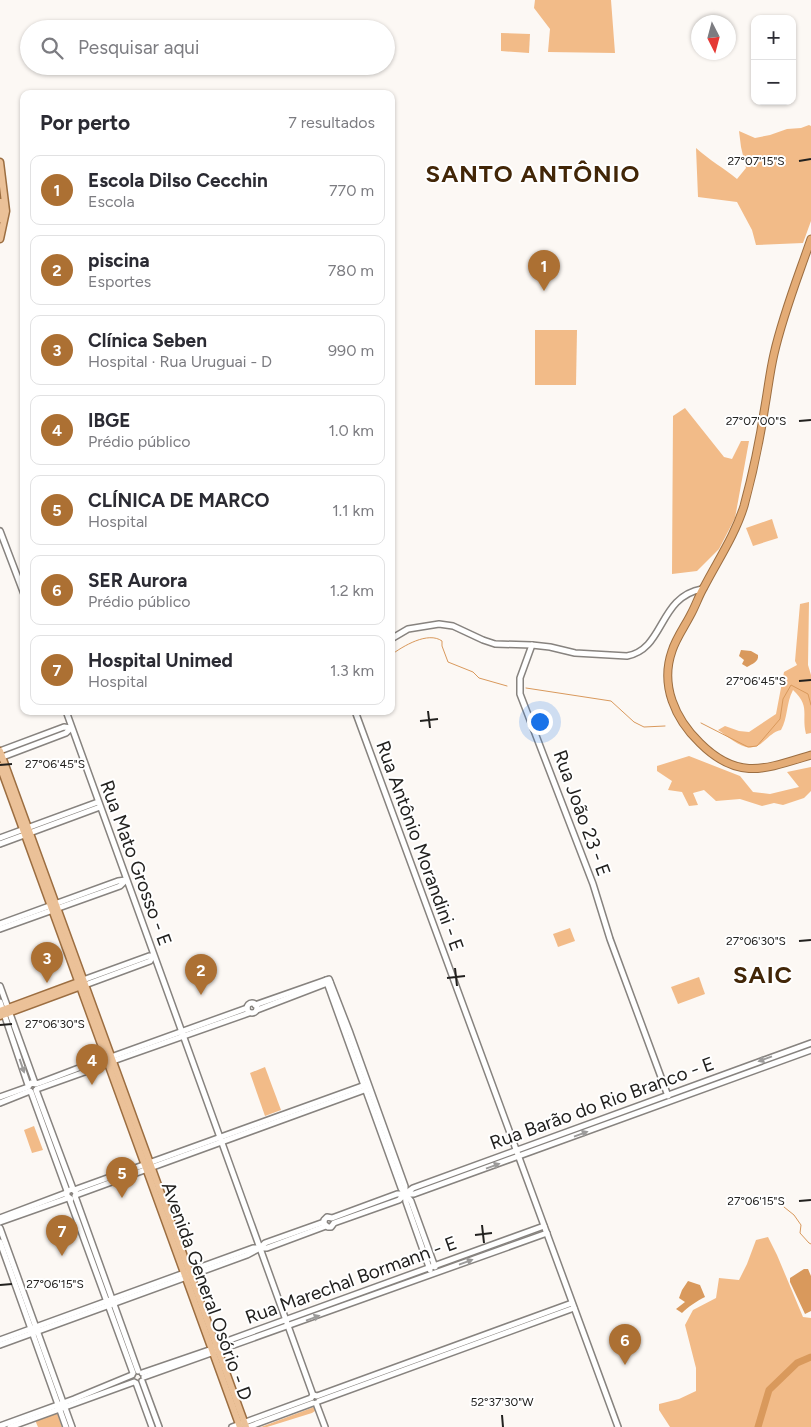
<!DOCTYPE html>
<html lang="pt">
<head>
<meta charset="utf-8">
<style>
  :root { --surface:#fff; --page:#f2f2f3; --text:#2b2b33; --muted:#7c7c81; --line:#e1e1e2; --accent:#ac7033 }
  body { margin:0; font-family:Figtree,sans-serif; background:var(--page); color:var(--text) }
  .controls { position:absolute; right:15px; top:15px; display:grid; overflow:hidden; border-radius:10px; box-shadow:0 1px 4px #0004 }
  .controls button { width:45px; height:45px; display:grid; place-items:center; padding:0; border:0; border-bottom:1px solid var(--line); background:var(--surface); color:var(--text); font:25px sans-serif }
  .compass { position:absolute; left:691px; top:15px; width:45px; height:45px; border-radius:50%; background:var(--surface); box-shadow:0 1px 4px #0004; rotate:174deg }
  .you { position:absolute; left:539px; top:721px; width:18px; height:18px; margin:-12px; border:4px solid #fff; border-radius:50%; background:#1a73e8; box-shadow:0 0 0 8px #1a73e833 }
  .badge { display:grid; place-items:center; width:32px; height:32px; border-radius:50%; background:var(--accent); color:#fff; font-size:16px; font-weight:700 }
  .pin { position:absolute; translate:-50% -41px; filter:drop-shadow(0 1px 2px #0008) }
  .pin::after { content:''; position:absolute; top:26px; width:18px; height:15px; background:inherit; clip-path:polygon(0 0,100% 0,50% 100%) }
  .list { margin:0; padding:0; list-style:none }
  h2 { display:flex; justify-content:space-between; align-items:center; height:65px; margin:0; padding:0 20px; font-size:21px }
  h2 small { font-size:16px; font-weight:400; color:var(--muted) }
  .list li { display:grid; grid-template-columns:32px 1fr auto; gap:15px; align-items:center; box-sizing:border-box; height:70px; margin:0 10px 10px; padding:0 10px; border:1px solid var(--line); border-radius:10px }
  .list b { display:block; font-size:19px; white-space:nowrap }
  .list p { margin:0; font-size:16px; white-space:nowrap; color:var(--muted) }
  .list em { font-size:16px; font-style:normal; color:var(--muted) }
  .icon { flex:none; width:28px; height:28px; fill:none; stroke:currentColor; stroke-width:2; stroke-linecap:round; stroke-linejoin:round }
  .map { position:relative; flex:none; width:811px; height:1427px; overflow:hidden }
  .search { position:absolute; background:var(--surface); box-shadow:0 1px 4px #0004; left:20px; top:20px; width:375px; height:55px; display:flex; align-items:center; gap:12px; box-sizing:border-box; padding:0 18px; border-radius:28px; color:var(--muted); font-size:19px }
  .panel { position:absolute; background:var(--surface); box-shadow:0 1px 4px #0004; left:20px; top:90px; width:375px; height:625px; border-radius:10px }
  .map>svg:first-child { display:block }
  .green { fill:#f2bb88 }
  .water { fill:#d9995c }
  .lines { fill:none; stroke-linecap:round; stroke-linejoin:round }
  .stream { stroke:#d9995c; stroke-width:1 }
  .river { stroke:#d9995c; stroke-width:7 }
  .tertiary-casing { stroke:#87837f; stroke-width:8 }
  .primary-casing { stroke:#9c6e41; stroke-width:9 }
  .trunk-casing { stroke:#9c6e41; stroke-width:9 }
  .tertiary { stroke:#fff; stroke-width:5 }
  .primary { stroke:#ebc198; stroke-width:6 }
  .trunk { stroke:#e4ac76; stroke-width:7 }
  .oneway { fill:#9c9b9a }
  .ticks { fill:none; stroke:#22211f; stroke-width:2 }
  .labels { text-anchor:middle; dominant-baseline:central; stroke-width:4; stroke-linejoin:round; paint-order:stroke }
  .street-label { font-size:19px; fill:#22211f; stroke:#fff }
  .district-label { font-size:24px; font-weight:bold; letter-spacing:1px; fill:#422607; stroke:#fff }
  .ticks-label { font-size:12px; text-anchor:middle; fill:#22211f; stroke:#fff; stroke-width:4; stroke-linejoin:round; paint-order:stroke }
</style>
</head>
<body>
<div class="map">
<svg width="811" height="1427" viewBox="0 0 811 1427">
  <rect width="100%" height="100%" fill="#fcf8f4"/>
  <g class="green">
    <polygon points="535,0 611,0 615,53 548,52 550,29 534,8"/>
    <polygon points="501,33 530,34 529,53 501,51"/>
    <path d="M 809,125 L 811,126 L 811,221 L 803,243 L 756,245 L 752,230 L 737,202 L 698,197 L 696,148 C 709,160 724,168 737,179 L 746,168 L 741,147 L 739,131 L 755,138 L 770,135 L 787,129 L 801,128 Z"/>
    <polygon points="535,330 577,330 576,385 535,385"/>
    <polygon points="685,408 724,457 732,459 741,441 749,441 735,518 719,549 697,571 672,574 673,416"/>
    <polygon points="772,519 778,538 753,546 746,528"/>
    <path d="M 809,602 L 808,665 L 811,675 L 811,733 L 806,734 C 801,714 811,707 793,690 C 786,703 788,718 781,730 C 773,732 770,736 764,741 C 748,757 732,739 718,730 L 725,726 L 739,731 L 749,732 L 776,714 L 784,672 L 797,665 L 795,661 L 800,604 Z"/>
    <polygon points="689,756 740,776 753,792 770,794 799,787 787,772 811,767 811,791 804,798 783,805 774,803 762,806 740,799 716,801 704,790 693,793 698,805 689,806 682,792 668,790 672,781 657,771 657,766"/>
    <polygon points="570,928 575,941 558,947 553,934"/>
    <polygon points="699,977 705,994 678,1004 671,987"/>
    <polygon points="265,1067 281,1110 265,1116 250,1073"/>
    <polygon points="34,1126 43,1150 32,1153 24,1130"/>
    <polygon points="768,1237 777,1255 803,1317 811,1318 811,1427 670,1427 659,1410 659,1404 679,1399 696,1391 696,1368 685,1325 693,1310 716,1298 719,1278 739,1280 747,1264 756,1240"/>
    <polygon points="314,1407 315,1411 312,1413 267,1427 261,1427"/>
    <polygon points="57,1412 62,1427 38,1427 35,1420"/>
  </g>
  <g class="water">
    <path d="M 741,650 L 751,651 L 758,655 C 759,662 752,664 747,667 L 742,664 L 744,660 L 739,656 Z"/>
    <polygon points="804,1269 808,1269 811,1276 811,1311 805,1314 790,1282 790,1278"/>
    <path d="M 688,1281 L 700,1285 L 705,1297 C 697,1301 688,1307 682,1313 L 676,1309 L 685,1302 L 679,1298 L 682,1290 Z"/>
  </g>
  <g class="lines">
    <g class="stream">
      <path d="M 391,655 C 403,646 428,631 442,641 L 442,646 L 448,662 L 473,672 L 479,678 L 507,686"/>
      <polyline points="526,688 611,701 634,722 644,727 665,726"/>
      <polyline points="701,723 748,747 757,746 780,719 783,699 791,685 808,694 811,705"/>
      <polyline points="784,1207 794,1215 801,1225 800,1233 809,1243 811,1244"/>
    </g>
    <polyline class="river" points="758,1427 769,1390 797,1363 811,1357"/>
    <defs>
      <g id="tertiary">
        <polyline points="0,531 24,594"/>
        <path d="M 391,639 L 408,629 L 439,624 L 453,626 L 483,640 L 495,644 L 532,645 L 550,647 L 575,653 L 627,656 C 665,649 658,597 702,589"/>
        <polyline points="532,645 520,678 520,694 593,884 610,939 668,1096"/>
        <polyline points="66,711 313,1395"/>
        <polyline points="355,711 618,1427"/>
        <polyline points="0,751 64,727 71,728"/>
        <polyline points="0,758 66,733 71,728"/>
        <polyline points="0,838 98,802"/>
        <polyline points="0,844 100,807"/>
        <polyline points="0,924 118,881 126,880"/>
        <polyline points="0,929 120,886 126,880"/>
        <polyline points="83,980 149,956 153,956"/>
        <polyline points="326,980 401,1188 405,1194 406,1202 430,1270"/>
        <polyline points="85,985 150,961 153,956"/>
        <polyline points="0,986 35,1083"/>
        <polyline points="0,1002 28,1085"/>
        <circle cx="252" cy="1008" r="5"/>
        <polyline points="255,1005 329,979 350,1033 405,1186 405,1194 411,1201 435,1267"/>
        <polyline points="257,1010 330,982"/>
        <polyline points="811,1043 413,1188 405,1194 397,1194 332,1218 327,1217 324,1220 324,1224 328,1227 331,1227 334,1223 399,1200 405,1194 414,1194 811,1050"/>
        <polyline points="111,1057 247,1008"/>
        <polyline points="113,1061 249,1013"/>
        <polyline points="37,1089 107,1064"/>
        <polyline points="36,1090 73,1189"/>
        <polyline points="31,1092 67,1191 67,1196 71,1199"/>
        <polyline points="0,1097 28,1087 31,1083 36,1084 42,1082 105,1058"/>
        <polyline points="0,1103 30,1091"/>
        <polyline points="74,1190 365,1085"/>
        <polyline points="67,1191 73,1189 76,1193"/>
        <polyline points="76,1195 367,1089"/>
        <polyline points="75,1196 138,1371"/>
        <polyline points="69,1198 133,1373"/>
        <polyline points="0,1218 66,1193"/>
        <polyline points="0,1222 68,1198"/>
        <polyline points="0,1228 72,1427"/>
        <polyline points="0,1242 66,1427"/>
        <polyline points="0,1340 253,1248 260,1248 265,1243 324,1222"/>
        <polyline points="0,1345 247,1255 260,1248 267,1248 326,1226"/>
        <polyline points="142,1373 212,1349 216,1345 544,1226"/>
        <polyline points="144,1377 547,1233"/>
        <polyline points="142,1381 159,1427"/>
        <polyline points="136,1383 152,1427"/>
        <polyline points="319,1401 574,1308"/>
        <polyline points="316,1403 325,1427"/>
        <polyline points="0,1426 74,1399 132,1375"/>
        <polyline points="10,1427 134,1382"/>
        <polyline points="232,1427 311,1398 313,1395 317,1396 572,1303"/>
        <polyline points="248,1427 313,1403"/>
      </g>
      <g id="primary">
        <polyline points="0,162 6,211 0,239"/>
        <polyline points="0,219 1,202"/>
        <polyline points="0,751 246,1427"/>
        <polyline points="0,766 240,1427"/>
        <polyline points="0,1011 81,981"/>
        <polyline points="0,1016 84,985"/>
      </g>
      <path id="trunk" d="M 811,239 C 798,277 783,314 774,354 C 770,371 768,389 765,406 C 760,439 753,473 744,506 C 735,535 718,560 704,587 C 699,595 696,605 691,614 C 685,626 676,638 672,651 C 660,685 675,719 700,743 C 738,781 765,769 811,755"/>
    </defs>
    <use href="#tertiary" class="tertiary-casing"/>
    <use href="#primary" class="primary-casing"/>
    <use href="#trunk" class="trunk-casing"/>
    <use href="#tertiary" class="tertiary"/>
    <use href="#primary" class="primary"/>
    <use href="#trunk" class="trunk"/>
  </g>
  <defs><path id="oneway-solid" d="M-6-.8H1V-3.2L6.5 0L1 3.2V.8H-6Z" transform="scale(1.25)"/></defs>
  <g class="oneway">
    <use href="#oneway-solid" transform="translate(765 1059) rotate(160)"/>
    <use href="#oneway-solid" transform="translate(22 1066) rotate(71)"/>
    <use href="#oneway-solid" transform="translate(581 1134) rotate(-20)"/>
    <use href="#oneway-solid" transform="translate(493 1166) rotate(-20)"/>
    <use href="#oneway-solid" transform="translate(466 1262) rotate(-20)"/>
    <use href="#oneway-solid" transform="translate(313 1318) rotate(-20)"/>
  </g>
  <path class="ticks" d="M 799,161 L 811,159M 799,421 L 811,420M 799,681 L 811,680M 428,711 L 430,728M 420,721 L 438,719M 0,765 L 12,764M 799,941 L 811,940M 455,968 L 457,986M 447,978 L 465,976M 0,1025 L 12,1024M 799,1201 L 811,1200M 482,1225 L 484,1243M 475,1235 L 492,1233M 0,1285 L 12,1284M 502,1415 L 503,1427"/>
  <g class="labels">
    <g class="street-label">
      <text transform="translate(582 813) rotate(70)">Rua João 23 - E</text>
      <text transform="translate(420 846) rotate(70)">Rua Antônio Morandini - E</text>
      <text transform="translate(136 863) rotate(70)">Rua Mato Grosso - E</text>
      <text transform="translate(602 1103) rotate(-20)">Rua Barão do Rio Branco - E</text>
      <text transform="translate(351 1280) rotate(-20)">Rua Marechal Bormann - E</text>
      <text transform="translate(207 1291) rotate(70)">Avenida General Osório - D</text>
    </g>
    <g class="district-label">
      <text x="533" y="173">SANTO ANTÔNIO</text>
      <text x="763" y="974">SAIC</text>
    </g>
  </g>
  <g class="ticks-label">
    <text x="756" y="165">27°07'15"S</text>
    <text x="756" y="425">27°07'00"S</text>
    <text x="756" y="685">27°06'45"S</text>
    <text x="55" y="768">27°06'45"S</text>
    <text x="756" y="945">27°06'30"S</text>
    <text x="55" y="1028">27°06'30"S</text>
    <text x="756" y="1205">27°06'15"S</text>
    <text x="55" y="1288">27°06'15"S</text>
    <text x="502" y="1406">52°37'30"W</text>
  </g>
</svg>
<div class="controls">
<button>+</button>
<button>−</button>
</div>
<svg class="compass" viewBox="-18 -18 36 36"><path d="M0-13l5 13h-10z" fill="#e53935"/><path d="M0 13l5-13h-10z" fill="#7c7c81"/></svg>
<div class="you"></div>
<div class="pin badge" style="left:544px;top:291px">1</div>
<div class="pin badge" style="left:201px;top:995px">2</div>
<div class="pin badge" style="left:47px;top:983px">3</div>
<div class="pin badge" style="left:92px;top:1085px">4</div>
<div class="pin badge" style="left:122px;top:1198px">5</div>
<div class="pin badge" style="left:625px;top:1365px">6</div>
<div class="pin badge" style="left:62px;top:1256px">7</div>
<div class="search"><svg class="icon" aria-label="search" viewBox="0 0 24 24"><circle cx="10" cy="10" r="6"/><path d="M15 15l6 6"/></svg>Pesquisar aqui</div>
<section class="panel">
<h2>Por perto<small>7 resultados</small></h2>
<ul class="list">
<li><span class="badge">1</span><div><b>Escola Dilso Cecchin</b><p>Escola</p></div><em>770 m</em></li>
<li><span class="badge">2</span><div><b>piscina</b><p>Esportes</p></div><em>780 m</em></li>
<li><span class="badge">3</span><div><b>Clínica Seben</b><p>Hospital · Rua Uruguai - D</p></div><em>990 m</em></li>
<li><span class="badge">4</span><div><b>IBGE</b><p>Prédio público</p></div><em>1.0 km</em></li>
<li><span class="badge">5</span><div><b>CLÍNICA DE MARCO</b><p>Hospital</p></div><em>1.1 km</em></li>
<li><span class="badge">6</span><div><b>SER Aurora</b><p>Prédio público</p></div><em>1.2 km</em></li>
<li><span class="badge">7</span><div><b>Hospital Unimed</b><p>Hospital</p></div><em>1.3 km</em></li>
</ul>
</section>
</div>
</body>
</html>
